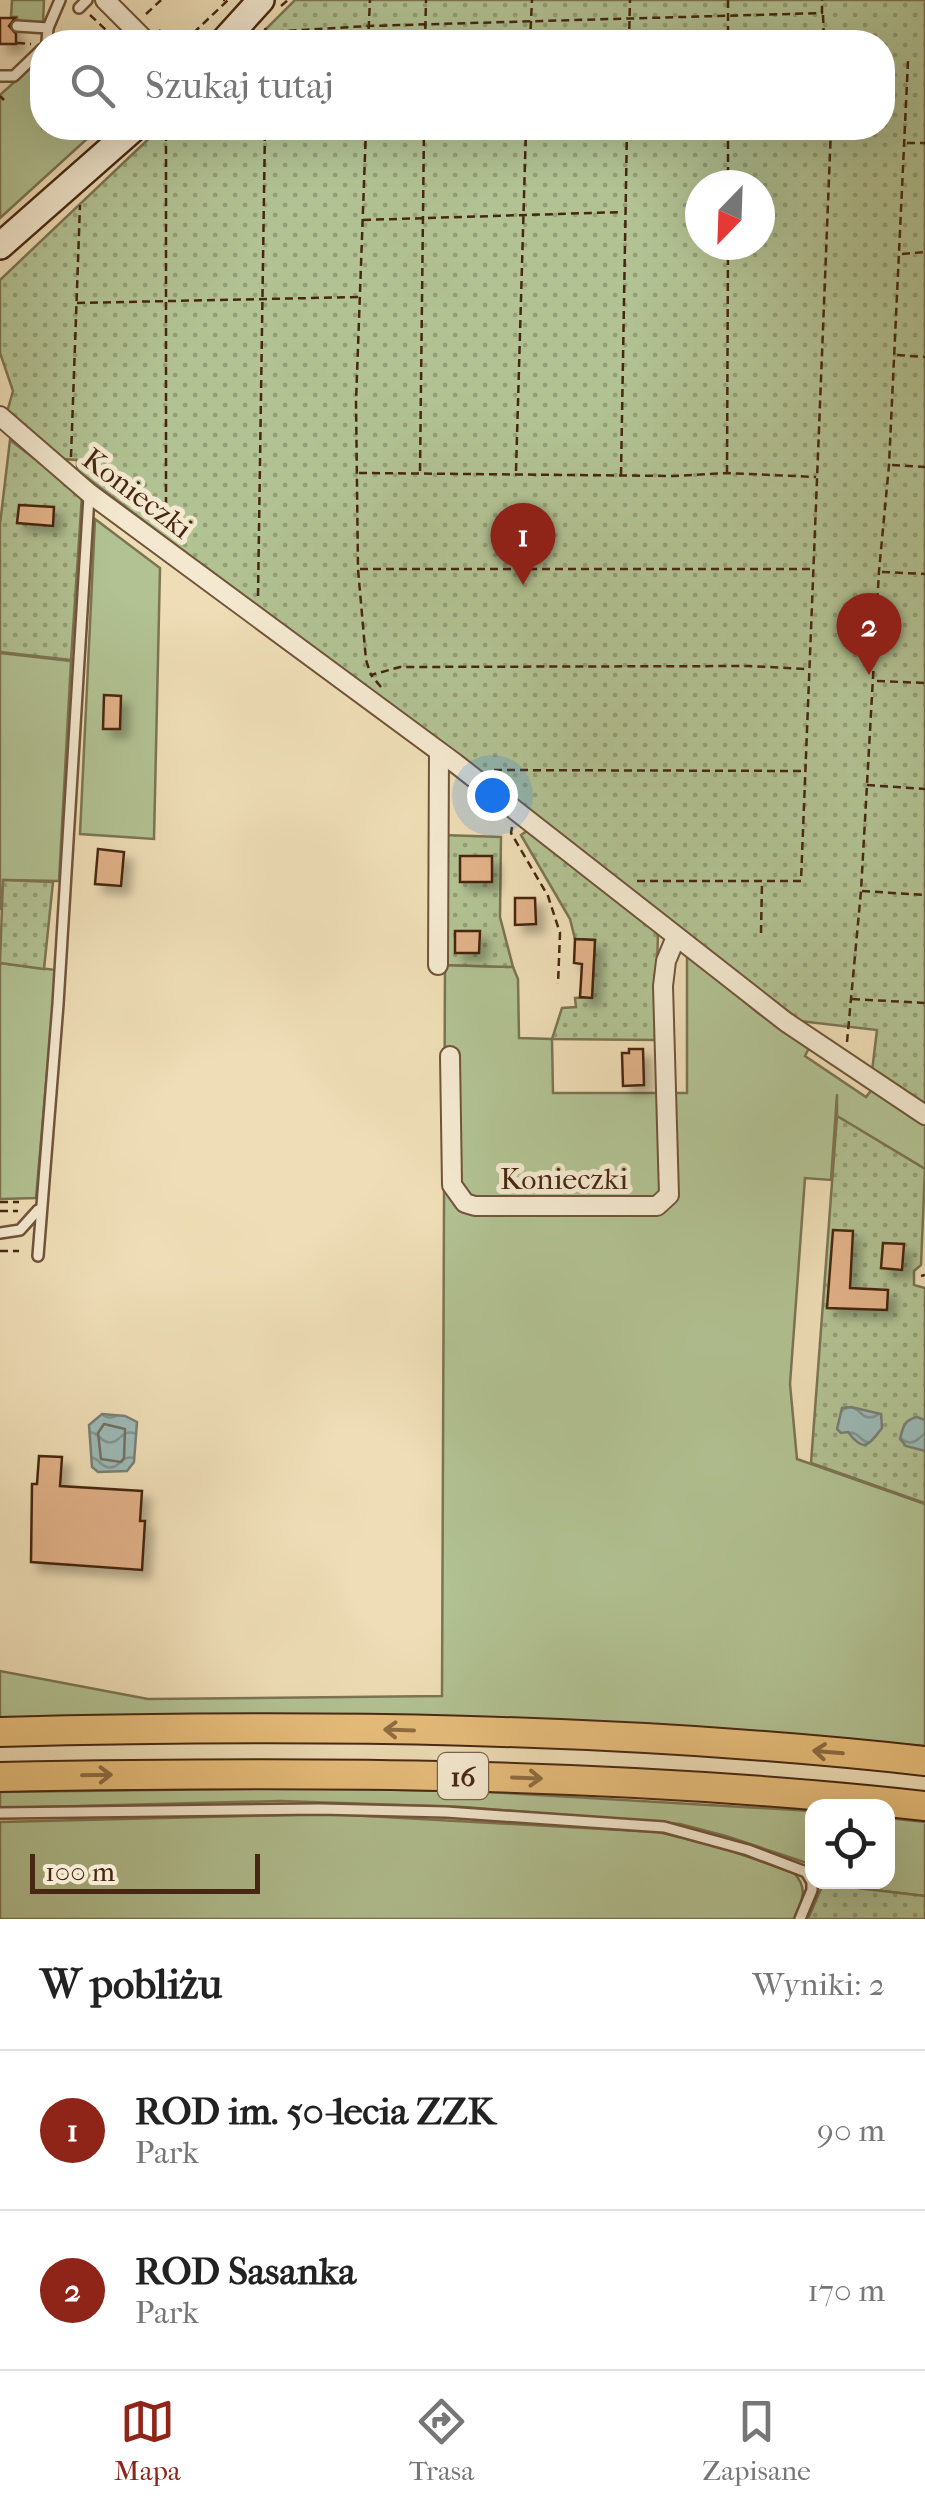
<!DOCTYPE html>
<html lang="pl">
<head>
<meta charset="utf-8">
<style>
  :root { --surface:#fff; --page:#f6f6f6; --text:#222; --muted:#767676; --line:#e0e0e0; --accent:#8f2418 }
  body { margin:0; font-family:"IM FELL French Canon",serif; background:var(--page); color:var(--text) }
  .controls { position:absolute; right:30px; bottom:30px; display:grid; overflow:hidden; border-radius:20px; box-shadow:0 10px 40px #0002 }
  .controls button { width:90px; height:90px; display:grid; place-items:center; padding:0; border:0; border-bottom:2px solid var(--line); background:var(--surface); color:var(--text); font:50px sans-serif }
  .compass { position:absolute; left:685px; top:170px; width:90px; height:90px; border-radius:50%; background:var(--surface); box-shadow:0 10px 40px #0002; rotate:203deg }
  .scale { position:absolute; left:30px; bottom:25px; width:230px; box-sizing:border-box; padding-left:10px; border:5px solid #472711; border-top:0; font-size:28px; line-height:35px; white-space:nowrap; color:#472711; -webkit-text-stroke:8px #f4e9d0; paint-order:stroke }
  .you { position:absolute; left:492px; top:795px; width:35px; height:35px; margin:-25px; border:8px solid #fff; border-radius:50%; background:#1a73e8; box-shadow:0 0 0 15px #1a73e833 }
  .badge { display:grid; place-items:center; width:65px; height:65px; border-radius:50%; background:var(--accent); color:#fff; font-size:32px; font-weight:700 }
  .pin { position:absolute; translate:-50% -82px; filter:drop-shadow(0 2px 5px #0008) }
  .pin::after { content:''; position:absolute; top:52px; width:35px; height:30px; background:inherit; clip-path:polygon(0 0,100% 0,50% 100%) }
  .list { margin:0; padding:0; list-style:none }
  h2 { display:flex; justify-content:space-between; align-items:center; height:130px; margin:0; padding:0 40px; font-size:42px }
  h2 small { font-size:32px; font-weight:400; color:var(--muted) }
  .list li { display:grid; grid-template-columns:65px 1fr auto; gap:30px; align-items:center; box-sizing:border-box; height:160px; padding:0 40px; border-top:2px solid var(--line) }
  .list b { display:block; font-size:38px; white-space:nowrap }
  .list p { margin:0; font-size:32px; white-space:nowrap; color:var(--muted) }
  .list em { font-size:32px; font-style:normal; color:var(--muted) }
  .icon { flex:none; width:55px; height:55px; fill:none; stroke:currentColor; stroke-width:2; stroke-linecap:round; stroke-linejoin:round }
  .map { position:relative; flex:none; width:925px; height:1919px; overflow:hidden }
  .search { position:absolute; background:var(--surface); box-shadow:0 10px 40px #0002; left:30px; right:30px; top:30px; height:110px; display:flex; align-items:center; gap:25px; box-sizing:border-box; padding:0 35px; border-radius:40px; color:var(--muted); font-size:38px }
  .sheet { height:450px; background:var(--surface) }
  nav { display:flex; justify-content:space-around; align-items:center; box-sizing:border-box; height:140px; border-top:2px solid var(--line); background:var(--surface); font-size:28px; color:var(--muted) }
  nav a { display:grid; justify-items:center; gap:5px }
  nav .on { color:var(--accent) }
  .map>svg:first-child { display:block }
  .green { fill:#b2c293; stroke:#7c7452; stroke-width:2.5 }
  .garden { fill:url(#garden-dots); stroke:#7c7452; stroke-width:2.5; fill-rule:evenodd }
  .water { fill:url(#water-waves); stroke:#7a7f75; stroke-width:2.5 }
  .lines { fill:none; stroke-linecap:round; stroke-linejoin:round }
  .shore { stroke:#727064; stroke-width:2.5 }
  .building { fill:#e1b188; stroke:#472711; stroke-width:2.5; filter:url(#shadow) }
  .lane-casing { stroke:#71543a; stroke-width:14 }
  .street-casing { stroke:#71543a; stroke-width:22 }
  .secondary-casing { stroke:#472711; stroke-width:30 }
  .primary-casing { stroke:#472711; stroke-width:32 }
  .path { stroke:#472711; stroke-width:2.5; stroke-dasharray:8 5; stroke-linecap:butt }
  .lane { stroke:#f4e9d0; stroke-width:9 }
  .street { stroke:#f4e9d0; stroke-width:18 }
  .secondary { stroke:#f4e9d0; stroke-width:25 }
  .primary { stroke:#e7be7b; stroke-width:28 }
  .oneway { stroke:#8f6b41 }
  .labels { text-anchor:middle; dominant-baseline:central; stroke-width:10; stroke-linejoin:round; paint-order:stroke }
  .shield { fill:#f4e9d0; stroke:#7b614a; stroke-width:2.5 }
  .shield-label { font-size:28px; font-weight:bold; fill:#472711 }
  .street-label { font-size:30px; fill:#472711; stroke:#f4e9d0 }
</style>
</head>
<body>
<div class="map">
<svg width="925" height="1919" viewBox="0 0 925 1919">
  <defs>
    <pattern id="garden-dots" width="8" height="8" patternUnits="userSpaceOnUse" patternTransform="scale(2.5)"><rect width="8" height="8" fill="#b2c293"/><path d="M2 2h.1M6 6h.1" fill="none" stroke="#939e77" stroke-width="1.8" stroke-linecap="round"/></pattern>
    <pattern id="water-waves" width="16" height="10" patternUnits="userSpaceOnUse" patternTransform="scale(2.5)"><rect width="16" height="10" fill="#9cbab7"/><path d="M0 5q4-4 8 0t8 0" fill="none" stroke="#819793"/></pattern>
    <filter id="shadow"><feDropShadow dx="8" dy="8" stdDeviation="5" flood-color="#0004"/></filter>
  </defs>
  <rect width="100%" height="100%" fill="#eeddb6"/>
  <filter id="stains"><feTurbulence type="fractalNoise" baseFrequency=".002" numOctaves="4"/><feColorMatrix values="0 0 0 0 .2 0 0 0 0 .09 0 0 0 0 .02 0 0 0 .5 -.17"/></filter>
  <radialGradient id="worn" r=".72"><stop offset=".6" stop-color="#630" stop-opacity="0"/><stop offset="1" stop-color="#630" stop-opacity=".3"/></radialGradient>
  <g class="green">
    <polygon points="12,0 44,0 43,24 17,22 17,17 11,17"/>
    <polygon points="42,57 42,128 99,128 0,218 0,95"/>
    <polygon points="95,519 160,568 154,839 80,834"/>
    <polygon points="0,653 71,661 59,881 4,880 0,910"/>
    <polygon points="687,953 758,1013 809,1048 805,1056 866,1097 873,1088 925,1123 925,1169 837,1116 837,1094 831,1180 805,1178 790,1384 797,1459 925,1504 925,1746 704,1728 425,1716 0,1719 0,1671 148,1699 442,1696 445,965 513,967 518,979 519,1038 552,1039 553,1093 687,1093"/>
    <polygon points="0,963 56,970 36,1198 0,1199"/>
    <polygon points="321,1788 488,1792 812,1811 812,1868 810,1864 726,1836 680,1824 463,1807 280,1801 0,1808 0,1792"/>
    <path d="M 330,1814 L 658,1832 L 717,1846 L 794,1873 C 809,1889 802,1901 794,1919 L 0,1919 L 0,1822 Z"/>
    <polygon points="888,1818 925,1822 925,1896 823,1884 821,1882 888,1882"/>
  </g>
  <g class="garden">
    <path d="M 295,0 L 925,0 L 925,1104 L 872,1071 L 877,1030 L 800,1021 L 77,470 L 77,460 L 62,459 L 7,412 L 13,391 L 0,353 L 0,280 L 160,128 L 882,128 L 882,42 L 253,42 ZM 700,185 L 760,185 L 760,245 L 700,245 Z"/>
    <polygon points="10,440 82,495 71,660 0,652 0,524"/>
    <polygon points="528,830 658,932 655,1040 552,1039 562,1008 576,1007 575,998 592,997 595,940 575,939 570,919 521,835"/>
    <polygon points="443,835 501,837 500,917 513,967 445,965"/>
    <polygon points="3,880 53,882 44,969 0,963"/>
    <polygon points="837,1116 925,1169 921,1265 914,1271 914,1285 925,1288 925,1503 811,1463"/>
    <polygon points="823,1884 925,1896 925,1919 808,1919"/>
  </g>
  <g class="water">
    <path d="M 851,1407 L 881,1414 L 882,1428 C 868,1446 864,1453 848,1432 L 841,1433 L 837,1429 L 842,1408 Z"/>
    <polygon points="102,1414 125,1416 137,1422 134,1462 127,1471 98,1472 92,1467 89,1425"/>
    <path d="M 917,1417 L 925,1420 L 925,1451 L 906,1446 L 900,1439 C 903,1427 904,1420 917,1417 Z"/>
  </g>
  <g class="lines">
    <polygon class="shore" points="104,1424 125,1429 124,1458 121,1462 101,1459 98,1433"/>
  </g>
  <g class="building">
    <polygon points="0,18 15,18 9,26 16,34 16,44 0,44"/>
    <polygon points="19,505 54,507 53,526 17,523"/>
    <polygon points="104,695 121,696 120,729 103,729"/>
    <polygon points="98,849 124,852 121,886 95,884"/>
    <rect x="460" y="856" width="32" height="26"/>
    <polygon points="515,898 535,898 536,924 515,925"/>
    <polygon points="455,931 480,931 479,953 455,953"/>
    <polygon points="575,939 595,940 592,998 580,997 582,964 574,963"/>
    <polygon points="629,1049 643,1049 644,1085 623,1086 622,1053 629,1053"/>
    <polygon points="833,1230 853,1231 850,1288 888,1290 887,1310 827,1308"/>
    <polygon points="883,1243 904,1244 902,1270 881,1268"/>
    <polygon points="39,1456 62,1457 60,1486 142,1491 140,1521 145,1521 142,1570 31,1562 32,1484 37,1484"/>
  </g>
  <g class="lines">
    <defs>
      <g id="lane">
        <polyline points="79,8 87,0"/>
        <polyline points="17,26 48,28"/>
        <polyline points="47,42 48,28 60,0"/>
        <polyline points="0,76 14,76 42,49"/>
        <polyline points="0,1233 20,1230 38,1210"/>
        <polyline points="38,1256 58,1004 89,496"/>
        <polyline points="0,1813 320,1809 446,1812 664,1827 748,1850 806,1872 812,1882 812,1890 800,1919"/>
      </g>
      <g id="street">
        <polyline points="105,0 147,42"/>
        <polyline points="0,416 89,493 455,763 786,1022 925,1115"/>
        <polyline points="438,965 439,752"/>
        <polyline points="450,1056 452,1185 465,1203 475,1206 657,1206 669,1195 663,986 666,961 676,937"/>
      </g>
      <g id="secondary">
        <polyline points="223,42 261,0"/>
        <polyline points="0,246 134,128"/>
      </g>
      <g id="primary">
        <path d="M 0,1732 C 308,1724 618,1727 925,1761"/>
        <path d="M 0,1777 C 309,1771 617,1772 925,1806"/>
      </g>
    </defs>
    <use href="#lane" class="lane-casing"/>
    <use href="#street" class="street-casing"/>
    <use href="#secondary" class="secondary-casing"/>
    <use href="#primary" class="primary-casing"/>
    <g class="path">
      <polyline points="223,0 225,0"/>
      <polyline points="728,0 728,42"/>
      <polyline points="281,6 288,0"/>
      <polyline points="146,14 161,0"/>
      <polyline points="90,15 119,42"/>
      <polyline points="823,15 824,42"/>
      <polyline points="265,28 267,32 368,26 822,13 822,0"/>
      <polyline points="159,30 173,42"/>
      <polyline points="184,42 228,0"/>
      <polyline points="196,42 203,36"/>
      <polyline points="267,42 267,33"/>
      <polyline points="368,42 370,0"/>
      <polyline points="425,42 426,0"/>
      <polyline points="530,42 532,0"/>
      <polyline points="629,42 630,0"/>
      <polyline points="17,43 31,44"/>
      <polyline points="0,96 4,100"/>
      <polyline points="366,128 356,402 358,569 366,660 371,675"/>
      <polyline points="728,128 728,185"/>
      <polyline points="907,143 925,143"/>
      <polyline points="363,220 623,212"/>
      <polyline points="902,254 925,252"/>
      <polyline points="77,303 359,297"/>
      <polyline points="897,355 925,357"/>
      <polyline points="71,457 80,205"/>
      <polyline points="892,465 925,467"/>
      <polyline points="420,471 424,128"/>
      <polyline points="516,471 526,128"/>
      <polyline points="359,473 673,476 727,473 816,477"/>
      <polyline points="727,473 728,245"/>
      <polyline points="621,475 627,128"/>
      <polyline points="166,531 166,128"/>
      <polyline points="360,569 811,569"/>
      <polyline points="882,572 925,574"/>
      <polyline points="258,596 265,128"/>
      <polyline points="877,681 925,683"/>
      <polyline points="381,687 371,675 400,667 749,666 806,669"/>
      <polyline points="494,770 801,771"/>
      <polyline points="867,785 925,789"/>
      <polyline points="512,827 511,833 548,896 560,933 558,984"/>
      <polyline points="637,881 801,881 831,128"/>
      <polyline points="862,891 925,895"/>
      <polyline points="761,933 762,882"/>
      <polyline points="852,999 925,1003"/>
      <polyline points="847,1042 861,891 879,571 889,465 908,61"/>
      <polyline points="0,1202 19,1202"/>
      <polyline points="0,1211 18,1211"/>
      <polyline points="0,1251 19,1251"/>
      <polyline points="921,1276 925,1275"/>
    </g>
    <use href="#lane" class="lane"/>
    <use href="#street" class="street"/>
    <use href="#secondary" class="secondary"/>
    <use href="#primary" class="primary"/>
  </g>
  <defs><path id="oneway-shaft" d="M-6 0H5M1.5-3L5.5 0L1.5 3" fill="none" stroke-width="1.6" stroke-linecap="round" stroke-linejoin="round" transform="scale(2.5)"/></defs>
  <g class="oneway">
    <use href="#oneway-shaft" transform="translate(399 1730) rotate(-178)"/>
    <use href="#oneway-shaft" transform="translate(828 1752) rotate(-175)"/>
    <use href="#oneway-shaft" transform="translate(97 1775) rotate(-1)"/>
    <use href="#oneway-shaft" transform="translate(527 1778) rotate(2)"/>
  </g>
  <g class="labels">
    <rect class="shield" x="438" y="1753" width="50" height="46" rx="8"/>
    <g class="shield-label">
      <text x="463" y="1776">16</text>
    </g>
    <g class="street-label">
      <text transform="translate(137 494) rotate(37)">Konieczki</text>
      <text x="564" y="1179">Konieczki</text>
    </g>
  </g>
  <rect width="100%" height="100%" filter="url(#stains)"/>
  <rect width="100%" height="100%" fill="url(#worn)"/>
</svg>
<div class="controls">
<button><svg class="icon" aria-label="locate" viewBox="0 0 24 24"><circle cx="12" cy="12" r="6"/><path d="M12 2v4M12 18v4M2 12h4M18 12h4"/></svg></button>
</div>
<svg class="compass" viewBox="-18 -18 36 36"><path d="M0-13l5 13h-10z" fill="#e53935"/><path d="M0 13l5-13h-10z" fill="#767676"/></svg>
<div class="scale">100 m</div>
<div class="you"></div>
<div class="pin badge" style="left:523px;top:585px">1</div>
<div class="pin badge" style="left:869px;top:675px">2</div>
<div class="search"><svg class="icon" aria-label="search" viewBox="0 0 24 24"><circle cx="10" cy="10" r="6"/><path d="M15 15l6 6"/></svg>Szukaj tutaj</div>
</div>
<section class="sheet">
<h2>W pobliżu<small>Wyniki: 2</small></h2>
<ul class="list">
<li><span class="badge">1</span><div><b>ROD im. 50-lecia ZZK</b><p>Park</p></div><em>90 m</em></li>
<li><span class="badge">2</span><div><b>ROD Sasanka</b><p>Park</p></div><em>170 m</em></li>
</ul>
</section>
<nav>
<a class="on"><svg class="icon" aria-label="map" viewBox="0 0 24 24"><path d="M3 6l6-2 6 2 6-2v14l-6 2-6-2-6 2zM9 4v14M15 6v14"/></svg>Mapa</a>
<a><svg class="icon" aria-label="directions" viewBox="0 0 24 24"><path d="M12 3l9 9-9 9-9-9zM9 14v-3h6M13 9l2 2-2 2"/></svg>Trasa</a>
<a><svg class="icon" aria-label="saved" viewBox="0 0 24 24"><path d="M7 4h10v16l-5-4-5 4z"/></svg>Zapisane</a>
</nav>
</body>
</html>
